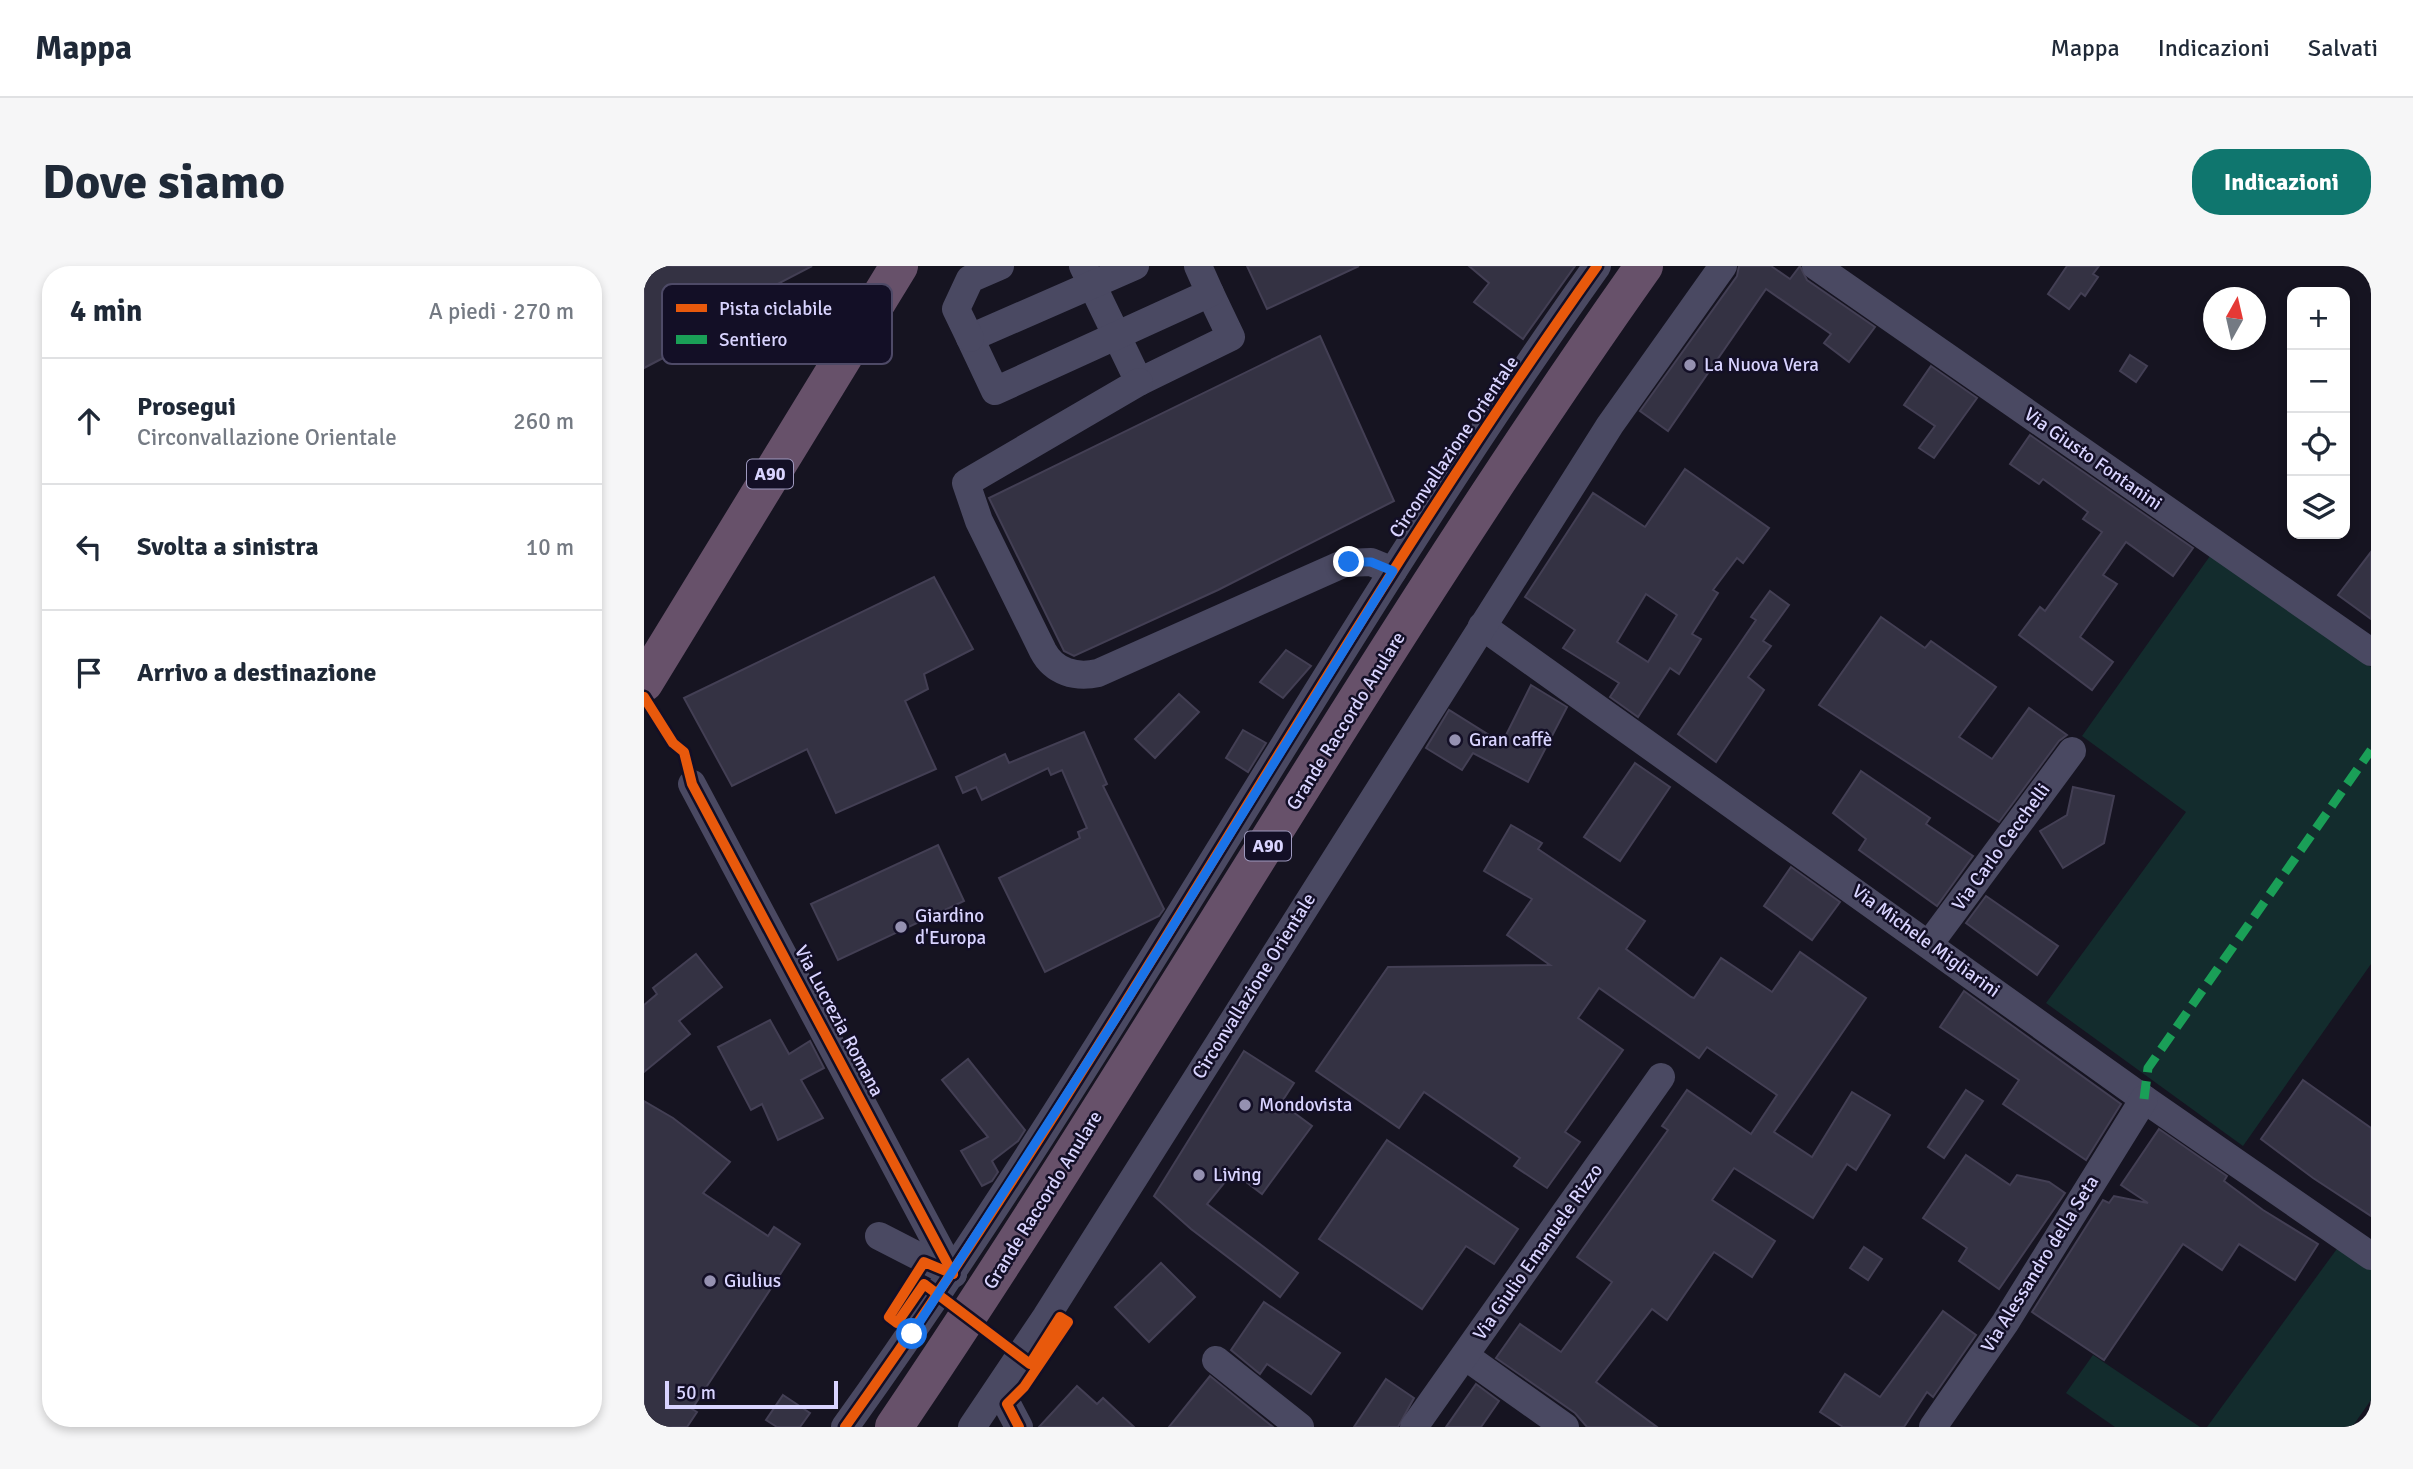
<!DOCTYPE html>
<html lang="it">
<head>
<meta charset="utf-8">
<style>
  :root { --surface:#fff; --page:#f6f6f7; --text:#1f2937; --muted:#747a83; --line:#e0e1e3; --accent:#0f766e }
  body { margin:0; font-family:Signika,sans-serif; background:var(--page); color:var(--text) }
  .controls { position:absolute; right:21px; top:21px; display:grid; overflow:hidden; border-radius:14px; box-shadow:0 4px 10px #0003 }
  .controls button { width:63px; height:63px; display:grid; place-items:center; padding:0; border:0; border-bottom:2px solid var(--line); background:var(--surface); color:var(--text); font:35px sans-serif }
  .compass { position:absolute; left:1559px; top:21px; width:63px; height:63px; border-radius:50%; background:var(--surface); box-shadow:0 4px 10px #0003; rotate:8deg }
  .scale { position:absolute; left:21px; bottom:18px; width:173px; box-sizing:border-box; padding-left:7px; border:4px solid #d9d4ff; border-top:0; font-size:19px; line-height:24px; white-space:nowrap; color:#d9d4ff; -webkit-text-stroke:5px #130f26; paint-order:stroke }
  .stop { position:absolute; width:21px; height:21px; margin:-16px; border:5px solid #1a73e8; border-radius:50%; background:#fff }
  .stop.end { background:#1a73e8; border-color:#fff; box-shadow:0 2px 7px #0008 }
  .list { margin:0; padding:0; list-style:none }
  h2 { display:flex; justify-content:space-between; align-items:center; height:91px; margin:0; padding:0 28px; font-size:30px }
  h2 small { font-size:23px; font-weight:400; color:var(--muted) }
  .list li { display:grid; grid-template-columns:46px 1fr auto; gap:21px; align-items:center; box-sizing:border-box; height:126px; padding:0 28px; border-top:2px solid var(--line) }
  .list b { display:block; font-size:26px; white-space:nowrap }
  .list p { margin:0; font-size:23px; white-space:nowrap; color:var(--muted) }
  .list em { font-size:23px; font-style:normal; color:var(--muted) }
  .icon { flex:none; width:38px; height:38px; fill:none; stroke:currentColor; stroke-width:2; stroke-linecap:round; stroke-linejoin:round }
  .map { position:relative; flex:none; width:1727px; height:1161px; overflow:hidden; border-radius:28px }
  header { display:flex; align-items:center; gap:42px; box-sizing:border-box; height:98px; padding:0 35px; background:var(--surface); border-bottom:2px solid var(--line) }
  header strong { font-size:33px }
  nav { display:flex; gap:38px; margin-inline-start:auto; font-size:24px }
  .intro { display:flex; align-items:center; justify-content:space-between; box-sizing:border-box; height:168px; padding:0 42px }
  h1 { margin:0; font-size:49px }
  .button { padding:18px 32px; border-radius:28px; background:var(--accent); color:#fff; font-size:24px; font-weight:700 }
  main { display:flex; gap:42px; padding:0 42px }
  aside { flex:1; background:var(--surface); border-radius:28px; box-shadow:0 4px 10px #0003 }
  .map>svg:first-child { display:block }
  .green { fill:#132c2d }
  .building { fill:#343243; stroke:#433f54; stroke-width:2; fill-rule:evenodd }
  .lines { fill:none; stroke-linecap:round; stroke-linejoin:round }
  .minor { stroke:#4a4962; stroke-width:28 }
  .highway { stroke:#67516a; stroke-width:38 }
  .quiet { stroke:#1a9f57; stroke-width:9; stroke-dasharray:18 9; stroke-linecap:butt }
  .cycleway-casing { stroke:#130f26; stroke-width:15 }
  .cycleway { stroke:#e8590c; stroke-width:10 }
  .route { stroke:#1a73e8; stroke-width:9 }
  .poi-dot { fill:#9591b1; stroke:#130f26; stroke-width:2.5 }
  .labels { text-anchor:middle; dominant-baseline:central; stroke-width:5; stroke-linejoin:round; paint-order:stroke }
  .shield { fill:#130f26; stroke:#9e99be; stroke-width:2 }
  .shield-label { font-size:18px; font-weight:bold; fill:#d9d4ff }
  .poi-label { font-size:19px; fill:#d9d4ff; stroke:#130f26; text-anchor:start }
  .street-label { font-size:19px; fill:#d9d4ff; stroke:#130f26 }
  .key { fill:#130f26; stroke:#4e4a67; stroke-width:2 }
  .key-label { font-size:19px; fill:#d9d4ff }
</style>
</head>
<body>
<header>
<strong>Mappa</strong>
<nav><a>Mappa</a><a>Indicazioni</a><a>Salvati</a></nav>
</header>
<div class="intro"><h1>Dove siamo</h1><a class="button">Indicazioni</a></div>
<main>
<aside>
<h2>4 min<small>A piedi · 270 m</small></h2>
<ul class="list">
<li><svg class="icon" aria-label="ahead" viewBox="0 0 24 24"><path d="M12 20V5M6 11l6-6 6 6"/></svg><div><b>Prosegui</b><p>Circonvallazione Orientale</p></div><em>260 m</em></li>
<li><svg class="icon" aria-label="left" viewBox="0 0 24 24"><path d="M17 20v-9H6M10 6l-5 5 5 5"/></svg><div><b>Svolta a sinistra</b></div><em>10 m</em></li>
<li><svg class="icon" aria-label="arrive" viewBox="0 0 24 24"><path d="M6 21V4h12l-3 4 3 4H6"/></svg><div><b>Arrivo a destinazione</b></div></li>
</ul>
</aside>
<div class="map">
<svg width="1727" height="1161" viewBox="0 0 1727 1161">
  <rect width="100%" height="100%" fill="#161421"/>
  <g class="green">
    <polygon points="1566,290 1727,401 1727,698 1599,880 1402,737 1542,546 1438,470"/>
    <polygon points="1695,980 1727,1001 1727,1134 1708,1161 1563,1161"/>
    <polygon points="1449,1089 1556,1161 1471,1161 1422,1127"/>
  </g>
  <g class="building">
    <polygon points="0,0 168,0 103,34 109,45 0,102"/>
    <polygon points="603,0 715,0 623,43"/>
    <polygon points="825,0 931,0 879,73 830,36 845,17"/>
    <polygon points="1095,0 1127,0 1146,13 1156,0 1163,14 1231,61 1205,96 1180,77 1187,68 1122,23 1024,165 996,145 1093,10"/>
    <polygon points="1423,0 1455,0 1449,8 1454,11 1441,30 1437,27 1425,43 1404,28"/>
    <polygon points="676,70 750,235 574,324 430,390 420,385 345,232"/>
    <polygon points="1486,89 1503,100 1492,116 1476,105"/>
    <polygon points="1287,100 1333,132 1290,192 1275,182 1291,160 1260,139"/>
    <polygon points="1386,169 1549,282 1529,310 1482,276 1459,309 1473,318 1436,371 1469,396 1448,424 1375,369 1396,341 1401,345 1458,266 1439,253 1444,246 1399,213 1395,218 1366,198"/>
    <path d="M 1041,203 L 1125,262 L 1099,297 L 1093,292 L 1069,324 L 1074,327 L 1048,368 L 1057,373 L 1035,408 L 1026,402 L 994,451 L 966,431 L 975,417 L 919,382 L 931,364 L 881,331 L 949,227 L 1001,261 ZM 1002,328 L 1033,349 L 1004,396 L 973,376 Z"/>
    <polygon points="1727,286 1727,353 1694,329"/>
    <polygon points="290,311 329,383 280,408 284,423 261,435 292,503 192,547 163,483 88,520 40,432"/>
    <polygon points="1126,325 1145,339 1119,375 1127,380 1104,411 1120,424 1072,496 1034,468 1112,354 1107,351"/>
    <polygon points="1237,351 1281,382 1287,375 1352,421 1315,471 1348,493 1385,442 1423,469 1415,475 1355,556 1175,439"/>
    <polygon points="642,384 667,400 639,432 616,416"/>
    <polygon points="887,419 923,441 884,516 829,487 818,504 782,482 805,444 858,477"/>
    <polygon points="535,428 555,446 511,492 491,473"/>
    <polygon points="599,464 622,477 604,506 582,492"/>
    <polygon points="440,466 463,518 459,520 520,643 515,650 401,706 355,612 436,572 434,566 443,562 418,504 407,509 404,502 338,534 332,521 319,527 312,511 361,488 365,497"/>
    <polygon points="991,497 1026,521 976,595 940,571"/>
    <polygon points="1217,505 1286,552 1282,558 1329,590 1293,640 1215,584 1222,573 1189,547"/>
    <polygon points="1429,521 1470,530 1460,577 1419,602 1396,565 1423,549"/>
    <polygon points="867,559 898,577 894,583 1001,655 982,683 1047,731 1050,732 1077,692 1128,726 1156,686 1222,732 1130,866 1168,891 1208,826 1246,849 1212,904 1203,898 1169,952 1090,902 1068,934 1131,975 1108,1011 1070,986 1023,1054 1008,1043 952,1116 1013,1161 943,1161 931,1147 852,1092 876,1058 917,1086 968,1016 933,991 1024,864 1018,860 1043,824 1107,868 1133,829 1063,781 1055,792 955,722 934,752 979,784 921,866 936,876 903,922 870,900 876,892 780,826 755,862 672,805 744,701 906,699 863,669 888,633 840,605"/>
    <polygon points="294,579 320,635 194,694 167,638"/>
    <polygon points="1147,601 1196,636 1168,674 1120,640"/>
    <polygon points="1342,630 1414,680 1393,709 1322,657"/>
    <polygon points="52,688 78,721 35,755 46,768 0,806 0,739 13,728 9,722"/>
    <polygon points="1320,725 1477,838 1442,894 1359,838 1375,814 1296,761"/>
    <polygon points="126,754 145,788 166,775 180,802 157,814 179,852 134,874 118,838 107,844 74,781"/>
    <polygon points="600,785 650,817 637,837 668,860 618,928 589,906 563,938 654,1007 636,1031 547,963 510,930"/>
    <polygon points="324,793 381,864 374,875 348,895 354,906 348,915 338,920 317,885 344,871 298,814"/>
    <polygon points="1659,814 1727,862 1727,950 1669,912 1617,873"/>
    <polygon points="1322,824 1339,835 1300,892 1284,881"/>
    <polygon points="0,835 29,852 86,896 59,927 124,970 130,961 156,978 48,1143 53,1146 43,1161 0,1161"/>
    <polygon points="1515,863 1583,910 1580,915 1619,944 1674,978 1651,1014 1595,978 1578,1004 1539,978 1460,1094 1388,1046 1459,934 1465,937 1470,930 1504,937 1477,919"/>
    <polygon points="743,874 874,963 850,998 822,980 778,1043 675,973"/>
    <polygon points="1322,889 1366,919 1373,909 1405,916 1421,927 1355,1023 1315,995 1323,982 1279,952"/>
    <polygon points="1220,981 1238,993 1224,1014 1206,1002"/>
    <polygon points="517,997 551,1031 505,1076 471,1041"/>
    <polygon points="620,1036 696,1087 667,1128 623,1098 616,1108 587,1084"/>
    <polygon points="1299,1045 1332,1069 1289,1131 1283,1126 1260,1161 1199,1161 1176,1146 1201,1108 1236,1131"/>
    <polygon points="566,1110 629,1161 525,1161"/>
    <polygon points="742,1113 770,1132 754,1161 710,1161"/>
    <polygon points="832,1118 855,1135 837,1161 802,1161"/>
    <polygon points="433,1120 453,1138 459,1132 490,1161 395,1161"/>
    <polygon points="139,1129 166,1147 156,1161 133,1161 122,1154"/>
  </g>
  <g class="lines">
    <g class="minor">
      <polyline points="439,0 495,116 587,71 566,27"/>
      <polyline points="491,0 326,72 351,125 566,27 554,0"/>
      <polyline points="1172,0 1727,386"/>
      <polyline points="326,72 312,43 326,13 356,0"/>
      <path d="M 495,116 L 322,217 L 335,255 L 399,385 C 410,406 432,412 454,407 L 701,297 L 727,296 L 749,305"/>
      <polyline points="838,360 1500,833 1727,990"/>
      <polyline points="48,518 309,1008"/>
      <polyline points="1286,677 1428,485"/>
      <polyline points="235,970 309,1008"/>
      <polyline points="821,1090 921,1161"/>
      <polyline points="572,1094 656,1161"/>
      <polyline points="355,1123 375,1161"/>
      <path d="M 201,1161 C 470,786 685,376 953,0"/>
      <polyline points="328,1161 402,1051 966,159 1079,0"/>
      <polyline points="770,1161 1017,811"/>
      <polyline points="1289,1161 1361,1057 1500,833"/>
    </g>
    <g class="highway">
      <polyline points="0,417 255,0"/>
      <path d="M 250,1161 C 508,779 734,376 1000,0"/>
    </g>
    <polyline class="quiet" points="1500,833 1504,802 1727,484"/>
    <defs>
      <g id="cycleway">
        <polyline points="0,431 29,477 40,486 48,518 309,1008"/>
        <polyline points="309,1008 280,996 245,1051 253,1057 280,1018 386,1098 416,1051 424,1056 380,1121 363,1138 375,1161"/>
        <path d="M 201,1161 C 470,786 685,376 953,0"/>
      </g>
    </defs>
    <use href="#cycleway" class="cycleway-casing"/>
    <use href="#cycleway" class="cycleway"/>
  </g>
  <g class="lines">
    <polyline class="route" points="268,1068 472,752 749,305 727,296 705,296"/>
  </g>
  <g class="poi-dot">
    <circle cx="1046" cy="99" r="7"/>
    <circle cx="811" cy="474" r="7"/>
    <circle cx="257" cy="661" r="7"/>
    <circle cx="601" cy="839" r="7"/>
    <circle cx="555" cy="909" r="7"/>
    <circle cx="66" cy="1015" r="7"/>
  </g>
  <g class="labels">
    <g class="shield">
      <rect x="103" y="193.5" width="46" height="29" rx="5"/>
      <rect x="601" y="565.5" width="46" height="29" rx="5"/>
    </g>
    <g class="shield-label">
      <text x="126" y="208">A90</text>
      <text x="624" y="580">A90</text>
    </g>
    <g class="poi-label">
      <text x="1060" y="99">La Nuova Vera</text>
      <text x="825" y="474">Gran caffè</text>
      <text x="271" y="650">Giardino<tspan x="271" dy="22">d'Europa</tspan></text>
      <text x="615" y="839">Mondovista</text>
      <text x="569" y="909">Living</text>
      <text x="80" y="1015">Giulius</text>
    </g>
    <g class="street-label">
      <text transform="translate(810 181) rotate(-56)">Circonvallazione Orientale</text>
      <text transform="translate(1449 193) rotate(35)">Via Giusto Fontanini</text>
      <text transform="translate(702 455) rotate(-58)">Grande Raccordo Anulare</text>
      <text transform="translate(1357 581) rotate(-54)">Via Carlo Cecchelli</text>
      <text transform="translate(1282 675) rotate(36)">Via Michele Migliarini</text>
      <text transform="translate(610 720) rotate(-58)">Circonvallazione Orientale</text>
      <text transform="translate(195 755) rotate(62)">Via Lucrezia Romana</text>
      <text transform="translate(399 934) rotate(-58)">Grande Raccordo Anulare</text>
      <text transform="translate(894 986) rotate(-55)">Via Giulio Emanuele Rizzo</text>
      <text transform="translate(1396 998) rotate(-58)">Via Alessandro della Seta</text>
    </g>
  </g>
  <rect x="18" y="18" width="230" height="80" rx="10" class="key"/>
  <rect x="32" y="38" width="31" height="8" fill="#e8590c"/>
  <rect x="32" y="69" width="31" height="9" fill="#1a9f57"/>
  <g class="key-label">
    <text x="75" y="49">Pista ciclabile</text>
    <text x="75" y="80">Sentiero</text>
  </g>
</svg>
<div class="controls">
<button>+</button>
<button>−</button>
<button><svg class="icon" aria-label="locate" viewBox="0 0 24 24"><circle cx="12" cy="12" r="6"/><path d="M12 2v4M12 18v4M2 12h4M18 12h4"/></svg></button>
<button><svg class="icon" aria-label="layers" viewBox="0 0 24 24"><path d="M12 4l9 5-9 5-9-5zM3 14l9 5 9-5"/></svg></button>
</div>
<svg class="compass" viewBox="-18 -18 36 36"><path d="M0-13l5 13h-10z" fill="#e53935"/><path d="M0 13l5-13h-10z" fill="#747a83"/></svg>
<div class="scale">50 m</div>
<div class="stop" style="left:268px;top:1068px"></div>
<div class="stop end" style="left:705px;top:296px"></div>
</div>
</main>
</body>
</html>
